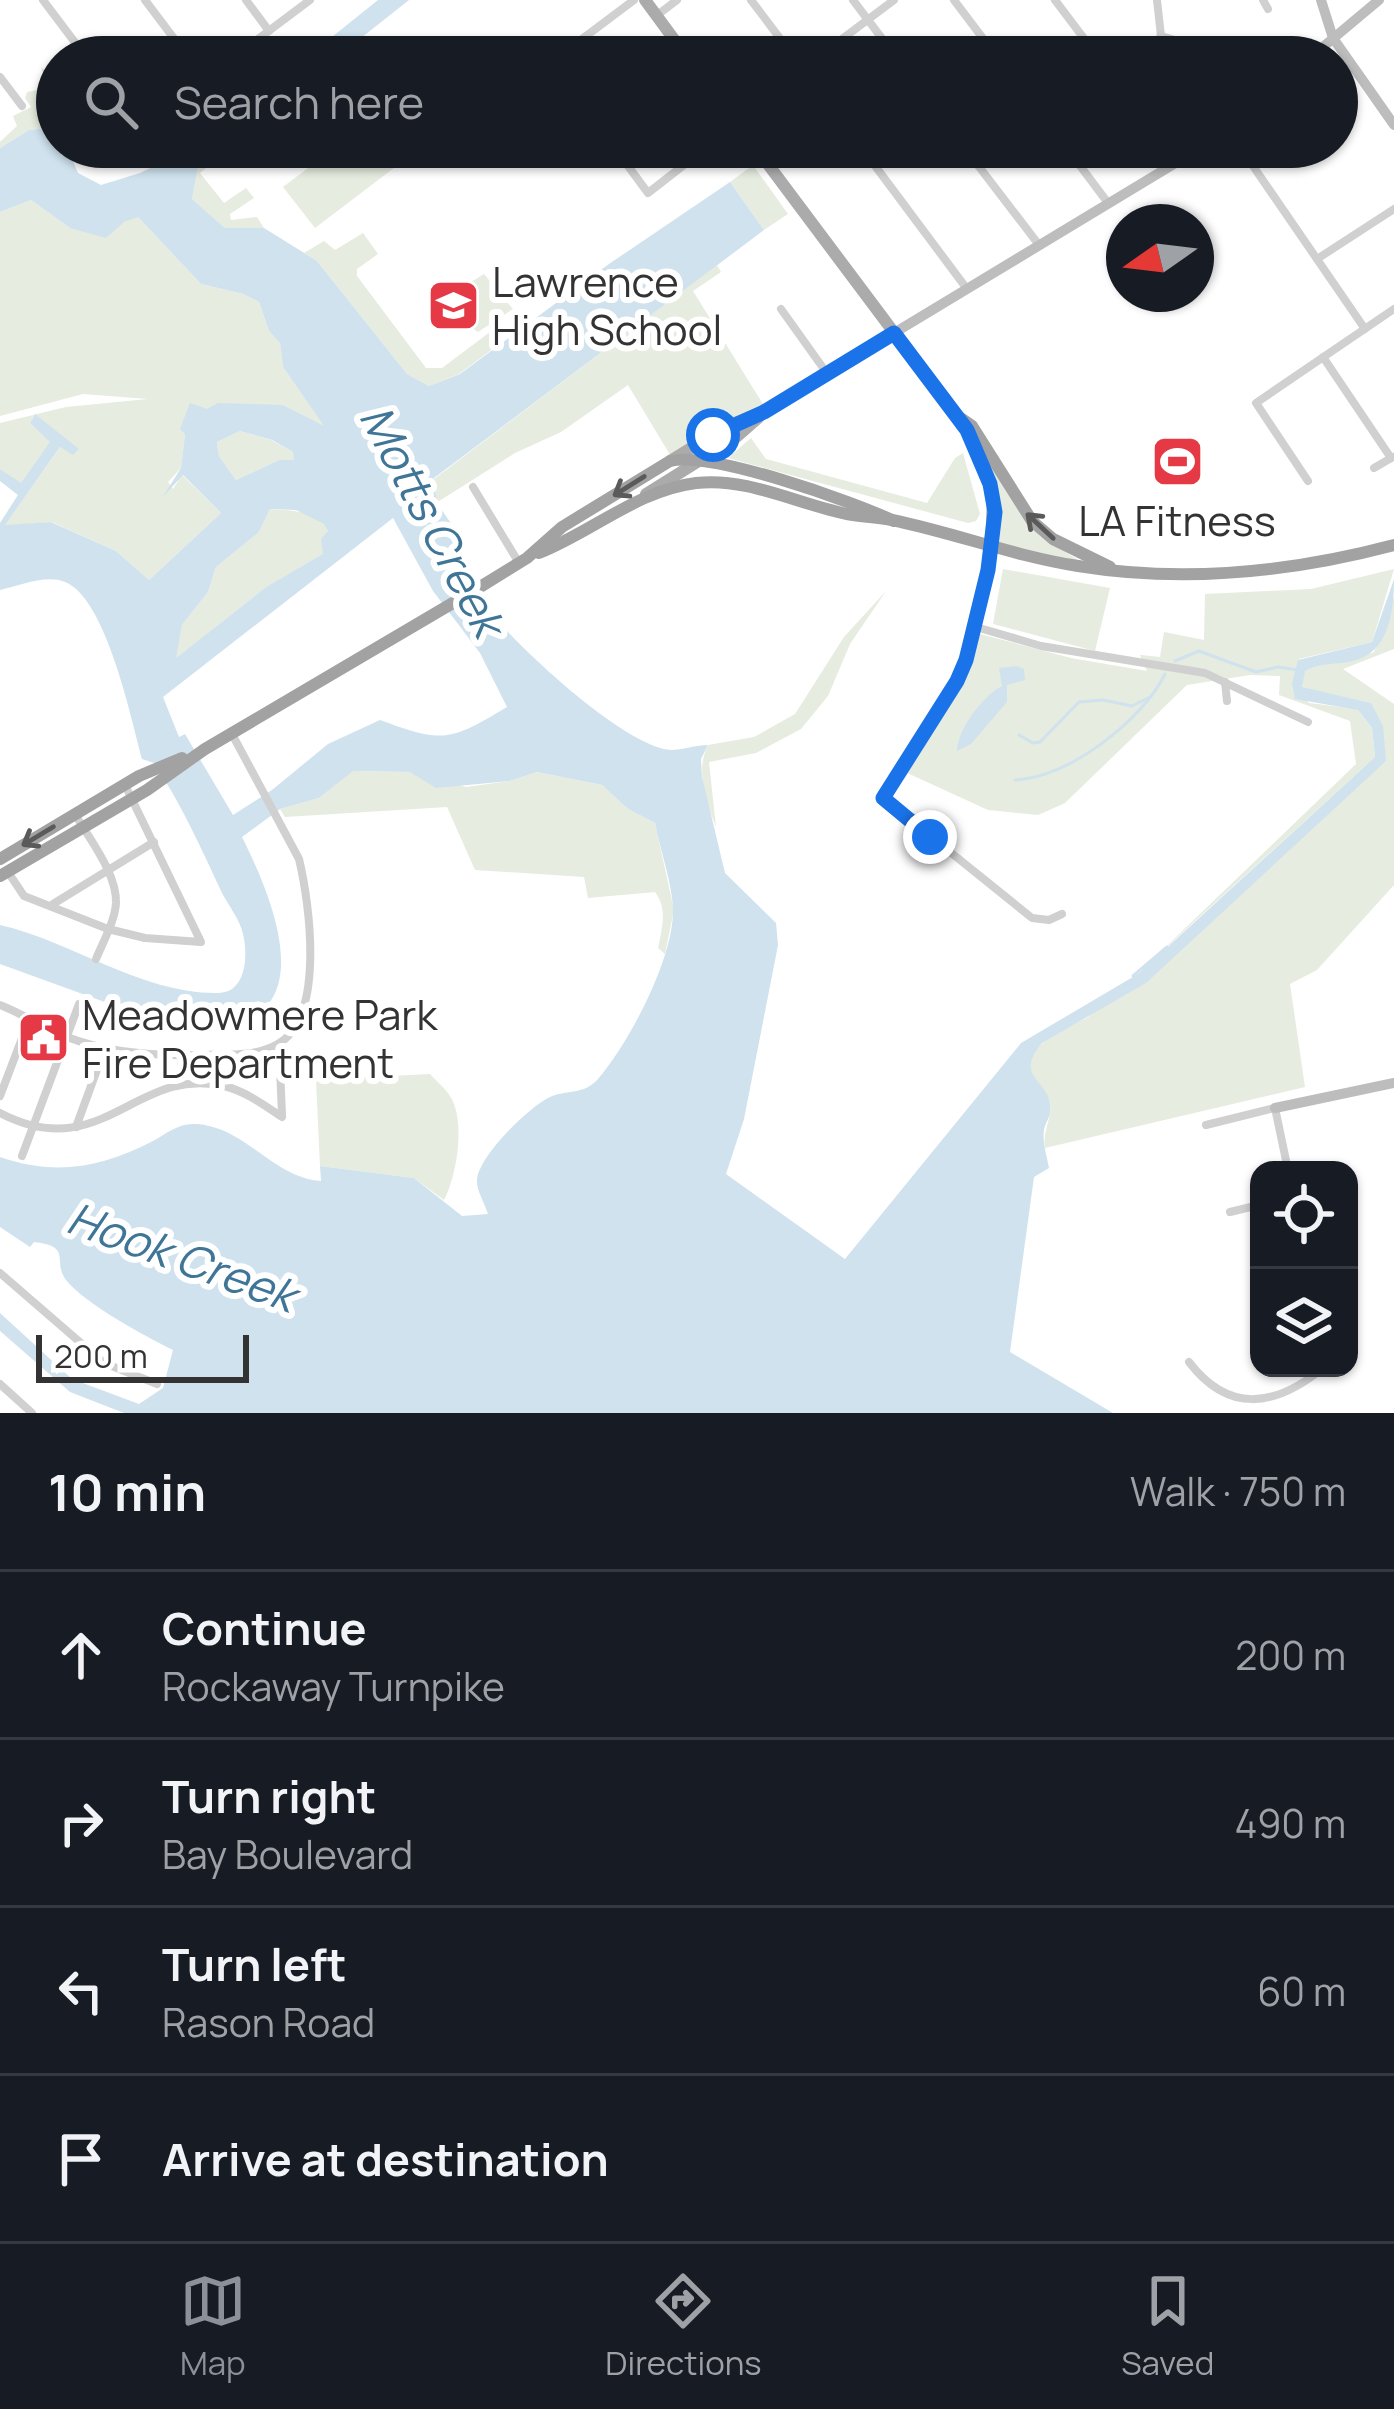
<!DOCTYPE html>
<html lang="en">
<head>
<meta charset="utf-8">
<style>
  :root { --surface:#171b24; --page:#20242c; --text:#f1f3f6; --muted:#9ea1a6; --line:#363941; --accent:#8c9099 }
  body { margin:0; font-family:Manrope,sans-serif; background:var(--page); color:var(--text) }
  .controls { position:absolute; right:36px; bottom:36px; display:grid; overflow:hidden; border-radius:24px; box-shadow:0 3px 9px #0004 }
  .controls button { width:108px; height:108px; display:grid; place-items:center; padding:0; border:0; border-bottom:3px solid var(--line); background:var(--surface); color:var(--text); font:60px sans-serif }
  .compass { position:absolute; left:1106px; top:204px; width:108px; height:108px; border-radius:50%; background:var(--surface); box-shadow:0 3px 9px #0004; rotate:256deg }
  .scale { position:absolute; left:36px; bottom:30px; width:213px; box-sizing:border-box; padding-left:12px; border:6px solid #333; border-top:0; font-size:33px; line-height:42px; white-space:nowrap; color:#333; -webkit-text-stroke:9px #fff; paint-order:stroke }
  .stop { position:absolute; width:36px; height:36px; margin:-27px; border:9px solid #1a73e8; border-radius:50%; background:#fff }
  .stop.end { background:#1a73e8; border-color:#fff; box-shadow:0 3px 12px #0008 }
  .list { margin:0; padding:0; list-style:none }
  h2 { display:flex; justify-content:space-between; align-items:center; height:156px; margin:0; padding:0 48px; font-size:51px }
  h2 small { font-size:39px; font-weight:400; color:var(--muted) }
  .list li { display:grid; grid-template-columns:78px 1fr auto; gap:36px; align-items:center; box-sizing:border-box; height:168px; padding:0 48px; border-top:3px solid var(--line) }
  .list b { display:block; font-size:45px; white-space:nowrap }
  .list p { margin:0; font-size:39px; white-space:nowrap; color:var(--muted) }
  .list em { font-size:39px; font-style:normal; color:var(--muted) }
  .icon { flex:none; width:66px; height:66px; fill:none; stroke:currentColor; stroke-width:2; stroke-linecap:round; stroke-linejoin:round }
  .map { position:relative; flex:none; width:1394px; height:1413px; overflow:hidden }
  .search { position:absolute; background:var(--surface); box-shadow:0 3px 9px #0004; left:36px; right:36px; top:36px; height:132px; display:flex; align-items:center; gap:30px; box-sizing:border-box; padding:0 42px; border-radius:66px; color:var(--muted); font-size:45px }
  .sheet { height:828px; background:var(--surface) }
  nav { display:flex; justify-content:space-around; align-items:center; box-sizing:border-box; height:168px; border-top:3px solid var(--line); background:var(--surface); font-size:33px; color:var(--muted) }
  nav a { display:grid; justify-items:center; gap:6px }
  nav .on { color:var(--accent) }
  .map>svg:first-child { display:block }
  .green { fill:#e6ecdf }
  .water { fill:#cfe2ee; fill-rule:evenodd }
  .lines { fill:none; stroke-linecap:round; stroke-linejoin:round }
  .stream { stroke:#cfe2ee; stroke-width:3 }
  .minor { stroke:#d0d0d0; stroke-width:8 }
  .secondary { stroke:#bdbdbd; stroke-width:10 }
  .primary { stroke:#ababab; stroke-width:12 }
  .trunk { stroke:#a2a2a2; stroke-width:12 }
  .oneway { stroke:#5a5a5a }
  .route { stroke:#1a73e8; stroke-width:15 }
  .labels { text-anchor:middle; dominant-baseline:central; stroke-width:12; stroke-linejoin:round; paint-order:stroke }
  .poi-label { font-size:42px; fill:#333; stroke:#fff; text-anchor:start }
  .water-label { font-size:45px; font-style:italic; fill:#3f7597; stroke:#fff }
</style>
</head>
<body>
<div class="map">
<svg width="1394" height="1413" viewBox="0 0 1394 1413">
  <rect width="100%" height="100%" fill="#fff"/>
  <g class="green">
    <polygon points="41,67 57,81 57,127 29,130 0,148 0,142 17,126 13,116 31,107 25,98 27,92 41,89 44,76"/>
    <polygon points="223,147 233,147 200,173 224,203 246,188 254,198 230,214 231,220 257,217 264,228 225,228 192,199 198,167"/>
    <polygon points="336,147 399,147 407,158 315,228 283,187"/>
    <polygon points="753,165 788,214 764,230 730,182"/>
    <polygon points="31,200 70,228 124,222 137,216 201,284 243,294 259,302 269,331 280,343 283,367 326,428 283,405 250,407 185,434 181,468 168,482 173,489 182,475 221,513 149,580 116,551 52,522 4,526 61,446 34,415 30,423 51,442 21,484 0,469 0,423 66,407 148,399 83,394 0,416 0,212"/>
    <polygon points="363,233 378,254 357,269 357,276 426,368 442,368 490,332 498,345 459,374 429,386 407,374 317,261 304,253 324,241 335,250"/>
    <polygon points="717,265 721,272 693,291 766,409 672,458 628,385 561,432 515,453 436,503 434,479"/>
    <polygon points="484,274 513,309 478,332 466,324 459,302 468,284"/>
    <polygon points="240,431 271,440 293,452 295,461 279,460 236,480 219,456 217,442"/>
    <polygon points="751,438 766,459 927,503 955,458 963,453 980,514 976,521 968,523 728,458"/>
    <polygon points="988,453 1040,536 1086,565 998,549 999,508"/>
    <path d="M 270,509 C 286,510 325,511 328,532 C 329,540 325,547 324,554 L 266,587 L 175,659 L 182,625 L 208,592 L 216,567 L 259,532 Z"/>
    <polygon points="1003,569 1110,588 1095,651 993,624"/>
    <polygon points="1394,569 1372,642 1299,659 1293,683 1309,703 1357,709 1372,728 1375,757 1150,962 1356,764 1350,721 1279,695 1280,676 1250,675 1187,685 1065,803 1038,815 988,810 905,772 969,663 976,633 1071,658 1147,671 1140,655 1160,657 1164,632 1204,640 1205,594 1311,589"/>
    <path d="M 886,591 L 850,644 L 828,696 L 801,729 L 756,753 L 709,762 L 716,827 C 706,801 695,771 708,745 L 754,737 L 795,714 L 844,637 Z"/>
    <path d="M 1394,596 L 1394,649 L 1343,669 L 1394,704 L 1394,885 L 1317,970 L 1290,984 L 1305,1087 L 1045,1148 C 1042,1131 1054,1115 1049,1100 C 1046,1091 1037,1084 1032,1075 C 1019,1046 1068,1028 1088,1017 L 1386,761 L 1371,703 L 1302,688 L 1304,671 C 1328,660 1350,662 1374,652 Z"/>
    <path d="M 352,771 L 410,772 L 466,787 L 510,781 L 537,772 L 602,785 L 628,809 L 655,823 L 674,910 L 665,954 L 658,948 C 662,928 668,909 655,892 L 588,898 L 584,877 L 475,870 L 447,807 L 285,817 L 280,809 L 319,798 Z"/>
    <path d="M 430,1074 C 436,1081 445,1088 450,1096 C 466,1120 457,1176 444,1200 L 414,1178 L 320,1166 L 316,1080 Z"/>
  </g>
  <g class="water">
    <polygon points="378,0 409,0 337,57 307,57"/>
    <path d="M 57,127 L 57,147 L 67,147 L 78,173 L 101,185 L 140,173 L 194,147 L 223,147 L 198,167 L 192,199 L 225,228 L 264,228 L 317,261 L 407,374 L 429,386 L 460,374 L 609,264 L 730,182 L 764,230 L 434,478 C 434,512 452,517 463,545 C 468,556 460,569 466,580 C 490,624 621,747 671,750 C 682,750 696,745 708,745 L 701,759 L 702,777 L 725,873 L 776,923 L 778,945 L 744,1119 L 726,1174 L 845,1259 L 1021,1043 L 1138,974 L 1375,757 L 1372,728 L 1358,710 L 1295,699 L 1292,683 L 1298,660 L 1372,642 L 1394,579 C 1394,611 1389,653 1353,661 C 1335,665 1323,662 1305,671 L 1302,687 L 1371,703 L 1383,726 L 1386,761 L 1146,983 L 1042,1043 C 1011,1080 1054,1080 1050,1111 C 1050,1118 1045,1123 1044,1130 C 1042,1142 1047,1156 1049,1168 L 1034,1177 L 1010,1352 L 1113,1413 L 124,1413 L 70,1392 L 0,1331 L 0,1313 L 72,1379 L 139,1404 L 163,1388 L 173,1350 C 145,1336 85,1304 66,1280 C 52,1261 73,1246 34,1242 L 30,1247 L 0,1227 L 0,1157 C 55,1176 101,1168 153,1141 C 167,1133 179,1123 195,1124 C 245,1126 273,1178 321,1181 L 320,1166 L 414,1178 L 462,1216 L 488,1214 C 485,1204 476,1190 477,1180 C 478,1157 527,1109 548,1098 C 565,1089 583,1096 598,1079 C 629,1043 672,961 673,913 C 674,889 660,849 655,823 L 628,809 L 602,785 L 537,772 L 510,781 L 436,788 L 410,772 L 353,771 L 319,798 L 280,809 L 242,837 C 266,885 317,997 241,1022 L 235,1018 L 135,1013 L 0,964 L 0,925 C 71,941 144,995 219,993 C 247,992 248,954 243,934 C 240,920 229,906 222,893 C 201,848 182,805 154,763 L 142,759 C 131,718 106,598 65,582 C 46,574 19,586 0,590 L 0,523 L 18,495 L 0,481 L 0,469 L 21,483 L 50,442 L 30,423 L 35,414 L 79,449 L 73,455 L 60,447 L 5,525 L 51,522 L 116,551 L 149,580 L 221,513 L 183,475 L 162,498 L 181,468 L 185,434 L 180,429 L 190,403 L 207,409 L 218,403 L 283,405 L 324,426 L 283,367 L 280,343 L 269,331 L 259,302 L 243,294 L 201,284 L 138,217 L 124,222 L 106,238 L 70,228 L 31,200 L 0,212 L 0,148 L 29,130 ZM 240,431 L 272,440 L 293,452 L 294,460 L 279,460 L 236,480 L 219,456 L 217,442 ZM 270,509 L 296,510 L 324,524 L 328,531 L 321,539 L 323,554 L 266,587 L 176,658 L 182,625 L 208,592 L 216,567 L 259,532 ZM 393,518 L 433,591 L 480,653 L 507,707 C 449,742 442,743 380,720 L 328,744 L 272,790 L 233,815 L 185,734 L 179,737 L 163,697 Z"/>
    <path d="M 1017,666 L 1024,669 L 1025,680 L 1007,685 L 1007,702 L 971,744 L 957,751 C 957,731 982,696 1002,686 L 999,668 Z"/>
  </g>
  <g class="lines">
    <g class="stream">
      <polyline points="1175,661 1199,651 1256,672 1278,667 1298,670"/>
      <polyline points="1019,735 1033,743 1040,742 1079,702 1103,700 1132,706 1150,697"/>
      <path d="M 1015,780 C 1067,779 1143,720 1165,674"/>
      <polyline points="1133,976 1167,947"/>
    </g>
    <g class="minor">
      <polyline points="43,0 86,57"/>
      <polyline points="145,0 188,57"/>
      <polyline points="246,0 269,31"/>
      <polyline points="751,0 794,57"/>
      <polyline points="853,0 896,57"/>
      <polyline points="954,0 997,57"/>
      <polyline points="1055,0 1098,57"/>
      <polyline points="1263,0 1268,9"/>
      <polyline points="656,16 677,0"/>
      <polyline points="1161,36 1182,42"/>
      <polyline points="234,57 310,0"/>
      <polyline points="558,57 634,0"/>
      <polyline points="818,57 894,0"/>
      <polyline points="1143,57 1161,36 1157,0"/>
      <polyline points="0,77 22,106"/>
      <polyline points="614,147 648,193 707,147"/>
      <polyline points="861,147 967,289"/>
      <polyline points="964,147 1039,245"/>
      <polyline points="1066,147 1108,203"/>
      <polyline points="1240,147 1365,329"/>
      <polyline points="1317,259 1394,209"/>
      <polyline points="781,309 826,372"/>
      <polyline points="1323,357 1391,458"/>
      <polyline points="1374,468 1393,457"/>
      <polyline points="1308,481 1256,403 1394,309"/>
      <polyline points="473,487 519,563"/>
      <polyline points="991,549 974,638 957,681 883,798 1032,918 1049,920 1062,914"/>
      <polyline points="976,627 1041,646 1205,673 1308,722"/>
      <polyline points="1225,682 1227,701"/>
      <path d="M 75,814 C 89,839 117,873 116,903 C 115,921 103,942 96,959"/>
      <polyline points="8,872 24,896 108,929 145,938 201,942 125,785"/>
      <polyline points="53,904 154,842"/>
      <path d="M 0,1005 C 23,1014 44,1028 67,1037 C 108,1053 152,1056 196,1055 C 222,1054 254,1058 278,1044 C 325,1017 310,905 299,859 L 232,734"/>
      <polyline points="279,1044 282,1115"/>
      <polyline points="180,1085 182,1055"/>
      <polyline points="0,1096 29,1020"/>
      <path d="M 0,1113 C 102,1166 136,1065 224,1086 C 245,1091 264,1105 282,1117"/>
      <polyline points="1206,1125 1275,1108 1288,1170"/>
      <polyline points="76,1127 105,1048"/>
      <polyline points="22,1156 79,1004"/>
      <polyline points="1230,1212 1259,1205"/>
      <polyline points="0,1273 104,1363 157,1384"/>
      <path d="M 1189,1362 C 1228,1413 1274,1408 1323,1368"/>
      <polyline points="0,1384 32,1413"/>
    </g>
    <g class="secondary">
      <polyline points="1321,0 1333,38 1394,125"/>
      <polyline points="1311,57 1379,0"/>
      <polyline points="894,333 1202,147"/>
      <polyline points="1275,1108 1394,1083"/>
    </g>
    <g class="primary">
      <polyline points="645,0 687,57"/>
      <polyline points="755,147 967,430 993,494 991,548"/>
      <polyline points="670,461 725,427 764,411 894,333"/>
      <polyline points="646,494 734,439 758,418"/>
    </g>
    <g class="trunk">
      <polyline points="959,417 972,426 1032,521 1053,539 1110,567"/>
      <path d="M 539,553 C 592,532 638,490 696,483 C 748,477 797,504 847,514 C 862,517 877,517 892,520 C 955,533 1014,556 1078,566 C 1183,583 1292,572 1394,545"/>
      <polyline points="0,859 139,776 182,758"/>
      <path d="M 0,876 L 147,790 L 205,749 L 480,587 L 527,558 L 562,527 L 670,461 C 711,451 852,501 894,521"/>
    </g>
  </g>
  <defs><path id="oneway-shaft" d="M-6 0H5M1.5-3L5.5 0L1.5 3" fill="none" stroke-width="1.6" stroke-linecap="round" stroke-linejoin="round" transform="scale(3)"/></defs>
  <g class="oneway">
    <use href="#oneway-shaft" transform="translate(629 486) rotate(148)"/>
    <use href="#oneway-shaft" transform="translate(1040 526) rotate(-137)"/>
    <use href="#oneway-shaft" transform="translate(38 836) rotate(149)"/>
  </g>
  <g class="lines">
    <polyline class="route" points="713,435 764,412 894,333 967,430 990,484 995,512 988,570 966,660 957,681 883,798 930,837"/>
  </g>
  <defs>
    <symbol id="school-square" viewBox="-11 -11 22 22"><rect x="-9" y="-9" width="18" height="18" rx="4" fill="#e63946" stroke="#fff"/><path d="M0-5L7-2L0 1L-7-2ZM-4 1L0 2.5L4 1V4Q0 6-4 4Z" fill="#fff"/></symbol>
    <symbol id="stadium-square" viewBox="-11 -11 22 22"><rect x="-9" y="-9" width="18" height="18" rx="4" fill="#e63946" stroke="#fff"/><path d="M0-5a6.5 5 0 1 0 0 10a6.5 5 0 1 0 0-10ZM-3.5-1.8h7v3.6h-7Z" fill="#fff"/></symbol>
    <symbol id="civic-square" viewBox="-11 -11 22 22"><rect x="-9" y="-9" width="18" height="18" rx="4" fill="#e63946" stroke="#fff"/><path d="M-.6-6.5H3V-4.5H.6V-3L4-1V1h2V6H-6V1h2V-1L-.6-3ZM-1.2 2.5V6h2.4V2.5Z" fill="#fff"/></symbol>
  </defs>
  <g fill-rule="evenodd">
    <use href="#school-square" x="424" y="276" width="59" height="59"/>
    <use href="#stadium-square" x="1148" y="432" width="59" height="59"/>
    <use href="#civic-square" x="14" y="1008" width="59" height="59"/>
  </g>
  <g class="labels">
    <g class="poi-label">
      <text x="492" y="281">Lawrence<tspan x="492" dy="48">High School</tspan></text>
      <text x="1177" y="520" text-anchor="middle">LA Fitness</text>
      <text x="82" y="1014">Meadowmere Park<tspan x="82" dy="48">Fire Department</tspan></text>
    </g>
    <g class="water-label">
      <text transform="translate(433 520) rotate(62)">Motts Creek</text>
      <text transform="translate(182 1256) rotate(20)">Hook Creek</text>
    </g>
  </g>
</svg>
<div class="controls">
<button><svg class="icon" aria-label="locate" viewBox="0 0 24 24"><circle cx="12" cy="12" r="6"/><path d="M12 2v4M12 18v4M2 12h4M18 12h4"/></svg></button>
<button><svg class="icon" aria-label="layers" viewBox="0 0 24 24"><path d="M12 4l9 5-9 5-9-5zM3 14l9 5 9-5"/></svg></button>
</div>
<svg class="compass" viewBox="-18 -18 36 36"><path d="M0-13l5 13h-10z" fill="#e53935"/><path d="M0 13l5-13h-10z" fill="#9ea1a6"/></svg>
<div class="scale">200 m</div>
<div class="stop" style="left:713px;top:435px"></div>
<div class="stop end" style="left:930px;top:837px"></div>
<div class="search"><svg class="icon" aria-label="search" viewBox="0 0 24 24"><circle cx="10" cy="10" r="6"/><path d="M15 15l6 6"/></svg>Search here</div>
</div>
<section class="sheet">
<h2>10 min<small>Walk · 750 m</small></h2>
<ul class="list">
<li><svg class="icon" aria-label="ahead" viewBox="0 0 24 24"><path d="M12 20V5M6 11l6-6 6 6"/></svg><div><b>Continue</b><p>Rockaway Turnpike</p></div><em>200 m</em></li>
<li><svg class="icon" aria-label="right" viewBox="0 0 24 24"><path d="M7 20v-9h11M14 6l5 5-5 5"/></svg><div><b>Turn right</b><p>Bay Boulevard</p></div><em>490 m</em></li>
<li><svg class="icon" aria-label="left" viewBox="0 0 24 24"><path d="M17 20v-9H6M10 6l-5 5 5 5"/></svg><div><b>Turn left</b><p>Rason Road</p></div><em>60 m</em></li>
<li><svg class="icon" aria-label="arrive" viewBox="0 0 24 24"><path d="M6 21V4h12l-3 4 3 4H6"/></svg><div><b>Arrive at destination</b></div></li>
</ul>
</section>
<nav>
<a class="on"><svg class="icon" aria-label="map" viewBox="0 0 24 24"><path d="M3 6l6-2 6 2 6-2v14l-6 2-6-2-6 2zM9 4v14M15 6v14"/></svg>Map</a>
<a><svg class="icon" aria-label="directions" viewBox="0 0 24 24"><path d="M12 3l9 9-9 9-9-9zM9 14v-3h6M13 9l2 2-2 2"/></svg>Directions</a>
<a><svg class="icon" aria-label="saved" viewBox="0 0 24 24"><path d="M7 4h10v16l-5-4-5 4z"/></svg>Saved</a>
</nav>
</body>
</html>
